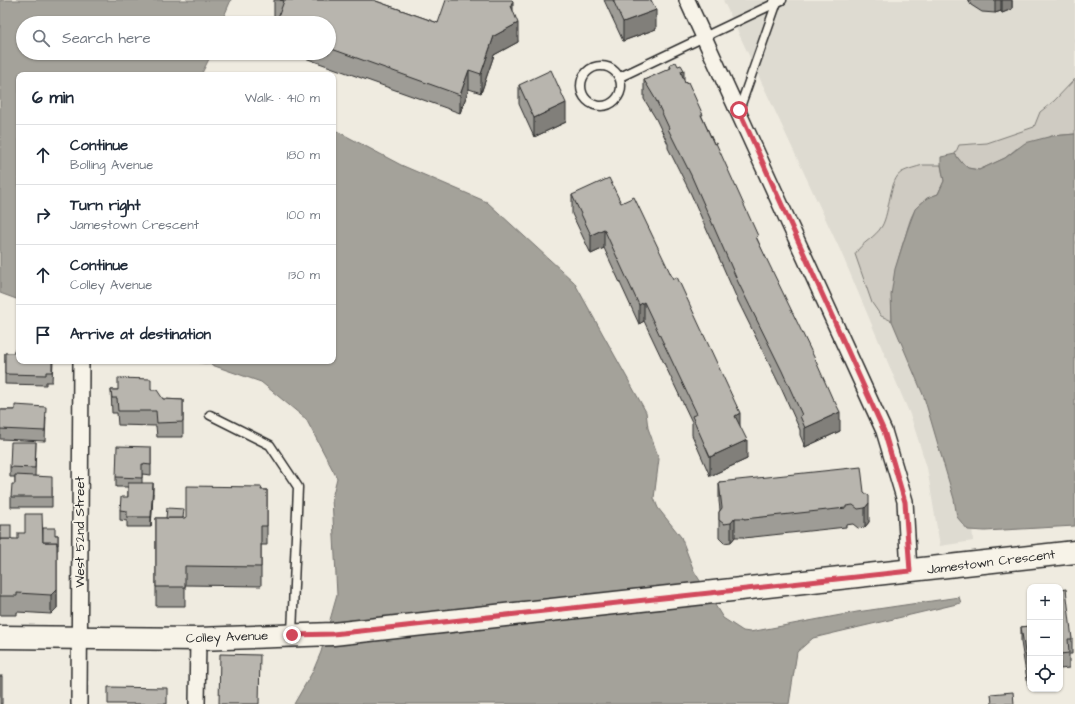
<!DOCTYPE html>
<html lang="en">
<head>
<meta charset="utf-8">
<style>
  :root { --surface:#fff; --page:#f6f6f7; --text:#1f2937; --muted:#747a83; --line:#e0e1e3 }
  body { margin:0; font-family:"Architects Daughter",sans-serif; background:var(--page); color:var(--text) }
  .controls { position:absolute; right:12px; bottom:12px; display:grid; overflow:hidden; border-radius:8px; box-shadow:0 1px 3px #0004 }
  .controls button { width:36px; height:36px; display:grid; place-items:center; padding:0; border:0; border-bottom:1px solid var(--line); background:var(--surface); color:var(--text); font:20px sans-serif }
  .stop { position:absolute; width:12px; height:12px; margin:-9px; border:3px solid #d1495b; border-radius:50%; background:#fff }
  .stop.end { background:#d1495b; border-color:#fff; box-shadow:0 1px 4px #0008 }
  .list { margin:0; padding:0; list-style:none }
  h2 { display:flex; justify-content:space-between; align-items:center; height:52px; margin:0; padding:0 16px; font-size:17px }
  h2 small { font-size:13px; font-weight:400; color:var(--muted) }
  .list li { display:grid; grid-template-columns:26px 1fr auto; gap:12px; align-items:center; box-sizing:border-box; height:60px; padding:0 16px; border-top:1px solid var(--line) }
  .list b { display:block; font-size:15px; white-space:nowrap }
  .list p { margin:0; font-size:13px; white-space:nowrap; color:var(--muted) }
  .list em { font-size:13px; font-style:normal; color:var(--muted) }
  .icon { flex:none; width:22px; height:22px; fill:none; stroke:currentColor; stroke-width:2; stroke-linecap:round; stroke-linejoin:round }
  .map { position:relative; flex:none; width:1075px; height:704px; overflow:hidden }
  .search { position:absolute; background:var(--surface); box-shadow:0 1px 3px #0004; left:16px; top:16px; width:320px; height:44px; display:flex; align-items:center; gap:10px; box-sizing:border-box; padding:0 14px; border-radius:22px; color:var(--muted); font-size:15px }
  .panel { position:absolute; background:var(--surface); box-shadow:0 1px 3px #0004; left:16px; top:72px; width:320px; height:292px; border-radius:8px }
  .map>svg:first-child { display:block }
  .built { fill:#dedbd1 }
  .green { fill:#cfcbc2; stroke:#7d7b76 }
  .water { fill:#a4a29a; stroke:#74726e }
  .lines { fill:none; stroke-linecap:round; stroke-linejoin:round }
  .service-casing { stroke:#2b2b2b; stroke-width:11 }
  .minor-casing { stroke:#2b2b2b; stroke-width:18 }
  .secondary-casing { stroke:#2b2b2b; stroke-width:25 }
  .service { stroke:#f7f3e8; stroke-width:8 }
  .minor { stroke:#f7f3e8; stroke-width:15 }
  .secondary { stroke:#f7f3e8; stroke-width:22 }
  .wall { fill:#9e9c96; stroke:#2b2b2b }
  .shaded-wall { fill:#817f7a; stroke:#2b2b2b }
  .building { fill:#b8b5ae; stroke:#2b2b2b }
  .route { stroke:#d1495b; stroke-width:5 }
  .labels { text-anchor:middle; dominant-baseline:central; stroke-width:3; stroke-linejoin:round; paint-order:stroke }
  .street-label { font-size:13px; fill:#2b2b2b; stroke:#f7f3e8 }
</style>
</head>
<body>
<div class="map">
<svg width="1075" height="704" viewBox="0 0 1075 704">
  <rect width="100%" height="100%" fill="#efebe0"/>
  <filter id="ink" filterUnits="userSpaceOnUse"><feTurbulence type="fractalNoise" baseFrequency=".025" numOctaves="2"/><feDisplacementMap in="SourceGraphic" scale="8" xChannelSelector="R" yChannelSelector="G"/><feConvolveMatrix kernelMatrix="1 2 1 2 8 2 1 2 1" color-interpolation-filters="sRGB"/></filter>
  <g filter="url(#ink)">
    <polygon class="built" points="723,0 1075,0 1075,284 967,441 973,541 940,546 927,468 911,417 841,252"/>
    <g class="green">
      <polygon points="1075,79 1075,134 1052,136 1016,149 1005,158 979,170 968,168 961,162 955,154 959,145 987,143 1034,127 1040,112 1054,101"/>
      <path d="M 923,165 L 941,165 L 944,181 L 938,194 C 930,197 922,201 916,209 C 911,215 908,227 906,234 C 895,267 891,287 892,321 L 881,316 L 872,303 L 855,254 C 862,242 875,238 882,226 C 890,212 889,179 902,172 C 908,169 916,167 923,165 Z"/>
    </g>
    <g class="water">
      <polygon points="0,0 231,0 221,23 23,23 23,53 212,53 201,75 19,75 19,300 0,293"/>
      <polygon points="333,129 401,165 487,202 574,282 646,412 648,428 659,459 654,498 658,508 681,537 694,571 723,618 743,631 750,632 857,612 959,597 961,603 813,638 797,652 789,704 294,704 313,671 321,652 337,595 332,498 337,478 306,419 261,382 209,364 188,361 333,361"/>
      <polygon points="1075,134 1075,526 985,531 968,530 957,517 954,499 924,397 892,321 891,295 895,269 907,231 915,209 927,198 938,194 944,181 941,165 941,157 955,154 961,162 968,168 979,170 1005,158 1025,143 1052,136"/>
    </g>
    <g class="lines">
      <defs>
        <g id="service">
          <circle cx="601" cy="86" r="20"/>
          <polyline points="620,77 782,0"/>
          <polyline points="739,110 777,2 774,2"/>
          <polyline points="210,415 270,445 298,487 292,634"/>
        </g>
        <g id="minor">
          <polyline points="687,0 884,431 905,501 909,571"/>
          <polyline points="79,704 81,361"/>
          <polyline points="197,704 198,639"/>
        </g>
        <polyline id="secondary" points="0,637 198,639 333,634 1075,552"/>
      </defs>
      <use href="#service" class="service-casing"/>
      <use href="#minor" class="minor-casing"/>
      <use href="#secondary" class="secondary-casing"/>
      <use href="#service" class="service"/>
      <use href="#minor" class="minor"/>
      <use href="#secondary" class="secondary"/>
    </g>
    <g class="wall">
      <polygon points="274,0 373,0 438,23 513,11 518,42 494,55 481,93 469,89 460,113 291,53 329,53 329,23 278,18 274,17"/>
      <polygon points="604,0 651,0 656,29 623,41"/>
      <polygon points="968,0 1012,0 1012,9 1002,13 1001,11 995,13 982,12 971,5"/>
      <polygon points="670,64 684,80 703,119 758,241 840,431 805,447 800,435 800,430 782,390 738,301 691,194 668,148 668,144 656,119 644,99 644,80 670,69"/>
      <polygon points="519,85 566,122 534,137 519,104"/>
      <polygon points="572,195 621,203 740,427 747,459 710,476 692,435 692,422 644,321 639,324 604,248 591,254 572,214"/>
      <polygon points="5,353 53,361 52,382 46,382 46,385 5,384"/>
      <polygon points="111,390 151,390 163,399 183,400 183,437 157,437 156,426 118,425 117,413 112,413"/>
      <polygon points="0,410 15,410 46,417 45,441 0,439"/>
      <polygon points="36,442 35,476 52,487 52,507 11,507 11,497 15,484 15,477 10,477 10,467"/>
      <polygon points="151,447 151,475 142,474 142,483 153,493 151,527 127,527 127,521 120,520 120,510 128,497 128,487 116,487 116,477"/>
      <polygon points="719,482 864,492 869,522 865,527 858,528 853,524 846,525 846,527 744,538 744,537 735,537 731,542 724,543 719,538 719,512 720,510 719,501"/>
      <polygon points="262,490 267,490 267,545 261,545 261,586 185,585 185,606 156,606 156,518 186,518"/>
      <polygon points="0,525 11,539 43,542 55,535 58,535 58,550 57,550 57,608 51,614 17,612 17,615 0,615"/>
      <polygon points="1060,590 1072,639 1072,654 1069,654 1069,668 1060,669"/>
      <polygon points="1030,626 1030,686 1028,686 1021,642 1021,627"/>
    </g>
    <g class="shaded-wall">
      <polygon points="995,0 1001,0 1001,11 995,13"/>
      <polygon points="1002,0 1012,0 1012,9 1002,13"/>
      <polygon points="513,1 513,20 511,6"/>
      <polygon points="656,10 656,29 623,41 623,22"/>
      <polygon points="518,23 518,42 494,55 481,93 481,74 494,36"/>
      <polygon points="469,70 469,89 460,113 460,95"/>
      <polygon points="684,70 684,89 681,71"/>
      <polygon points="566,103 566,122 534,137 534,118"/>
      <polygon points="604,229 604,248 591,254 591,235"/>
      <polygon points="644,302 644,321 639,324 639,305"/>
      <polygon points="840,412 840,431 805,447 805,428"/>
      <polygon points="740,413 740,432 735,416"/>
      <polygon points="747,440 747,459 710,476 710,457"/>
      <polygon points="153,483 153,493 151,527 151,517"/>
      <polygon points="869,503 869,522 865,527 865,508"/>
      <polygon points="735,518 735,537 731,542 731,523"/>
      <polygon points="57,589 57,608 51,614 51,595"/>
    </g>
    <g class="building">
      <polygon points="280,0 373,0 438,23 446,0 512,0 513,1 511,6 518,23 494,36 481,74 469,70 460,95 329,48 329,23 276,23 284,1"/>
      <polygon points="613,0 651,0 656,10 623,22"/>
      <polygon points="676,62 678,66 681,65 684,70 681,71 682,75 685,83 688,82 703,115 701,115 714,144 716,143 758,236 756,237 814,357 833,400 834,400 840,412 805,428 800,416 802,415 782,371 738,282 691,175 668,129 669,128 656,100 644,80 671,68 670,64"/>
      <polygon points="551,70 566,103 534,118 519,85"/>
      <polygon points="609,178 621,203 634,197 673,279 677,277 740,413 735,416 747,440 710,457 692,416 697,414 644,302 639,305 604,229 591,235 572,195"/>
      <polygon points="14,350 19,350 19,361 52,361 52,372 46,372 46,375 5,374 5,353 14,353"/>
      <polygon points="118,378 151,379 151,390 157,390 163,399 183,400 183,422 157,423 156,411 118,411 117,398 112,398 111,390 118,390"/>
      <polygon points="15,405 46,407 45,431 0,429 0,410 15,410"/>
      <polygon points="11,442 36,442 35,468 10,467"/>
      <polygon points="117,446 151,447 151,465 142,464 142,478 116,477"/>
      <polygon points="861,467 864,492 869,496 869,503 865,508 858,509 853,505 846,506 846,508 744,519 744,518 735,518 731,523 724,524 719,520 719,512 722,508 719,482"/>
      <polygon points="15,475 52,477 52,497 11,497 12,484 15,484"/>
      <polygon points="128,483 153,483 151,517 127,517 127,511 120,510 121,497 128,497"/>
      <polygon points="186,486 262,487 261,490 267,490 267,526 261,526 261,567 185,566 185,587 156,587 156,518 186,518"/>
      <polygon points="167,508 184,509 183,518 166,518"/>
      <polygon points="25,514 42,514 43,542 57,542 57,589 51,595 17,593 17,596 0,596 0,539 18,539 18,533 25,533"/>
      <rect x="0" y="525" width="11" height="14"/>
      <polygon points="43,528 55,528 55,535 58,535 58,545 57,545 57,542 43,542"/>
      <polygon points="1066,589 1072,639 1068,639 1069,653 1060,654 1060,590"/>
      <polygon points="1030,626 1030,671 1028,671 1021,627"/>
      <polygon points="220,654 260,655 259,704 219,704"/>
      <rect x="0" y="676" width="2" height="28"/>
      <polygon points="108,687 167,688 167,704 108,704"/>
      <polygon points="1013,692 1014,704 992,704 991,694"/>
    </g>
  </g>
  <g class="lines" filter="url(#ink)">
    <polyline class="route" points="292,635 333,634 910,571 905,502 884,431 739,110"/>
  </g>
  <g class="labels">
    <g class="street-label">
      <text transform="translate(80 532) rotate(-90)">West 52nd Street</text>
      <text transform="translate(991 562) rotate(-7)">Jamestown Crescent</text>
      <text transform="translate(227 637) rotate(-2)">Colley Avenue</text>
    </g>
  </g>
</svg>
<div class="controls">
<button>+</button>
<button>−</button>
<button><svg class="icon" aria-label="locate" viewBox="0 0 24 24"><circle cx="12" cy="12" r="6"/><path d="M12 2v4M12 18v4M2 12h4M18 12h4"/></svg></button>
</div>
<div class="stop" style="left:739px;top:110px"></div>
<div class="stop end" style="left:292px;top:635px"></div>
<div class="search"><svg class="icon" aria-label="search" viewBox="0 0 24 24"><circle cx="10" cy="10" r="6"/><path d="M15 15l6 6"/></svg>Search here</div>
<section class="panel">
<h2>6 min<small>Walk · 410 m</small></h2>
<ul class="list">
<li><svg class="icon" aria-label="ahead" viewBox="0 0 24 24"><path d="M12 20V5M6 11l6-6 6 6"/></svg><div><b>Continue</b><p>Bolling Avenue</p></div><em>180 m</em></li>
<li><svg class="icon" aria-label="right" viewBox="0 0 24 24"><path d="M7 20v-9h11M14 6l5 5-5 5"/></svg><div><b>Turn right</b><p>Jamestown Crescent</p></div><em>100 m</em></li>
<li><svg class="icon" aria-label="ahead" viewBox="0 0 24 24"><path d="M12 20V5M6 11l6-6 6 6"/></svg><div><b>Continue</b><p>Colley Avenue</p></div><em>130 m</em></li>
<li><svg class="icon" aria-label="arrive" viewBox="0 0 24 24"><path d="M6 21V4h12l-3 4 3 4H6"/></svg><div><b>Arrive at destination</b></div></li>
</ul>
</section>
</div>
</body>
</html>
